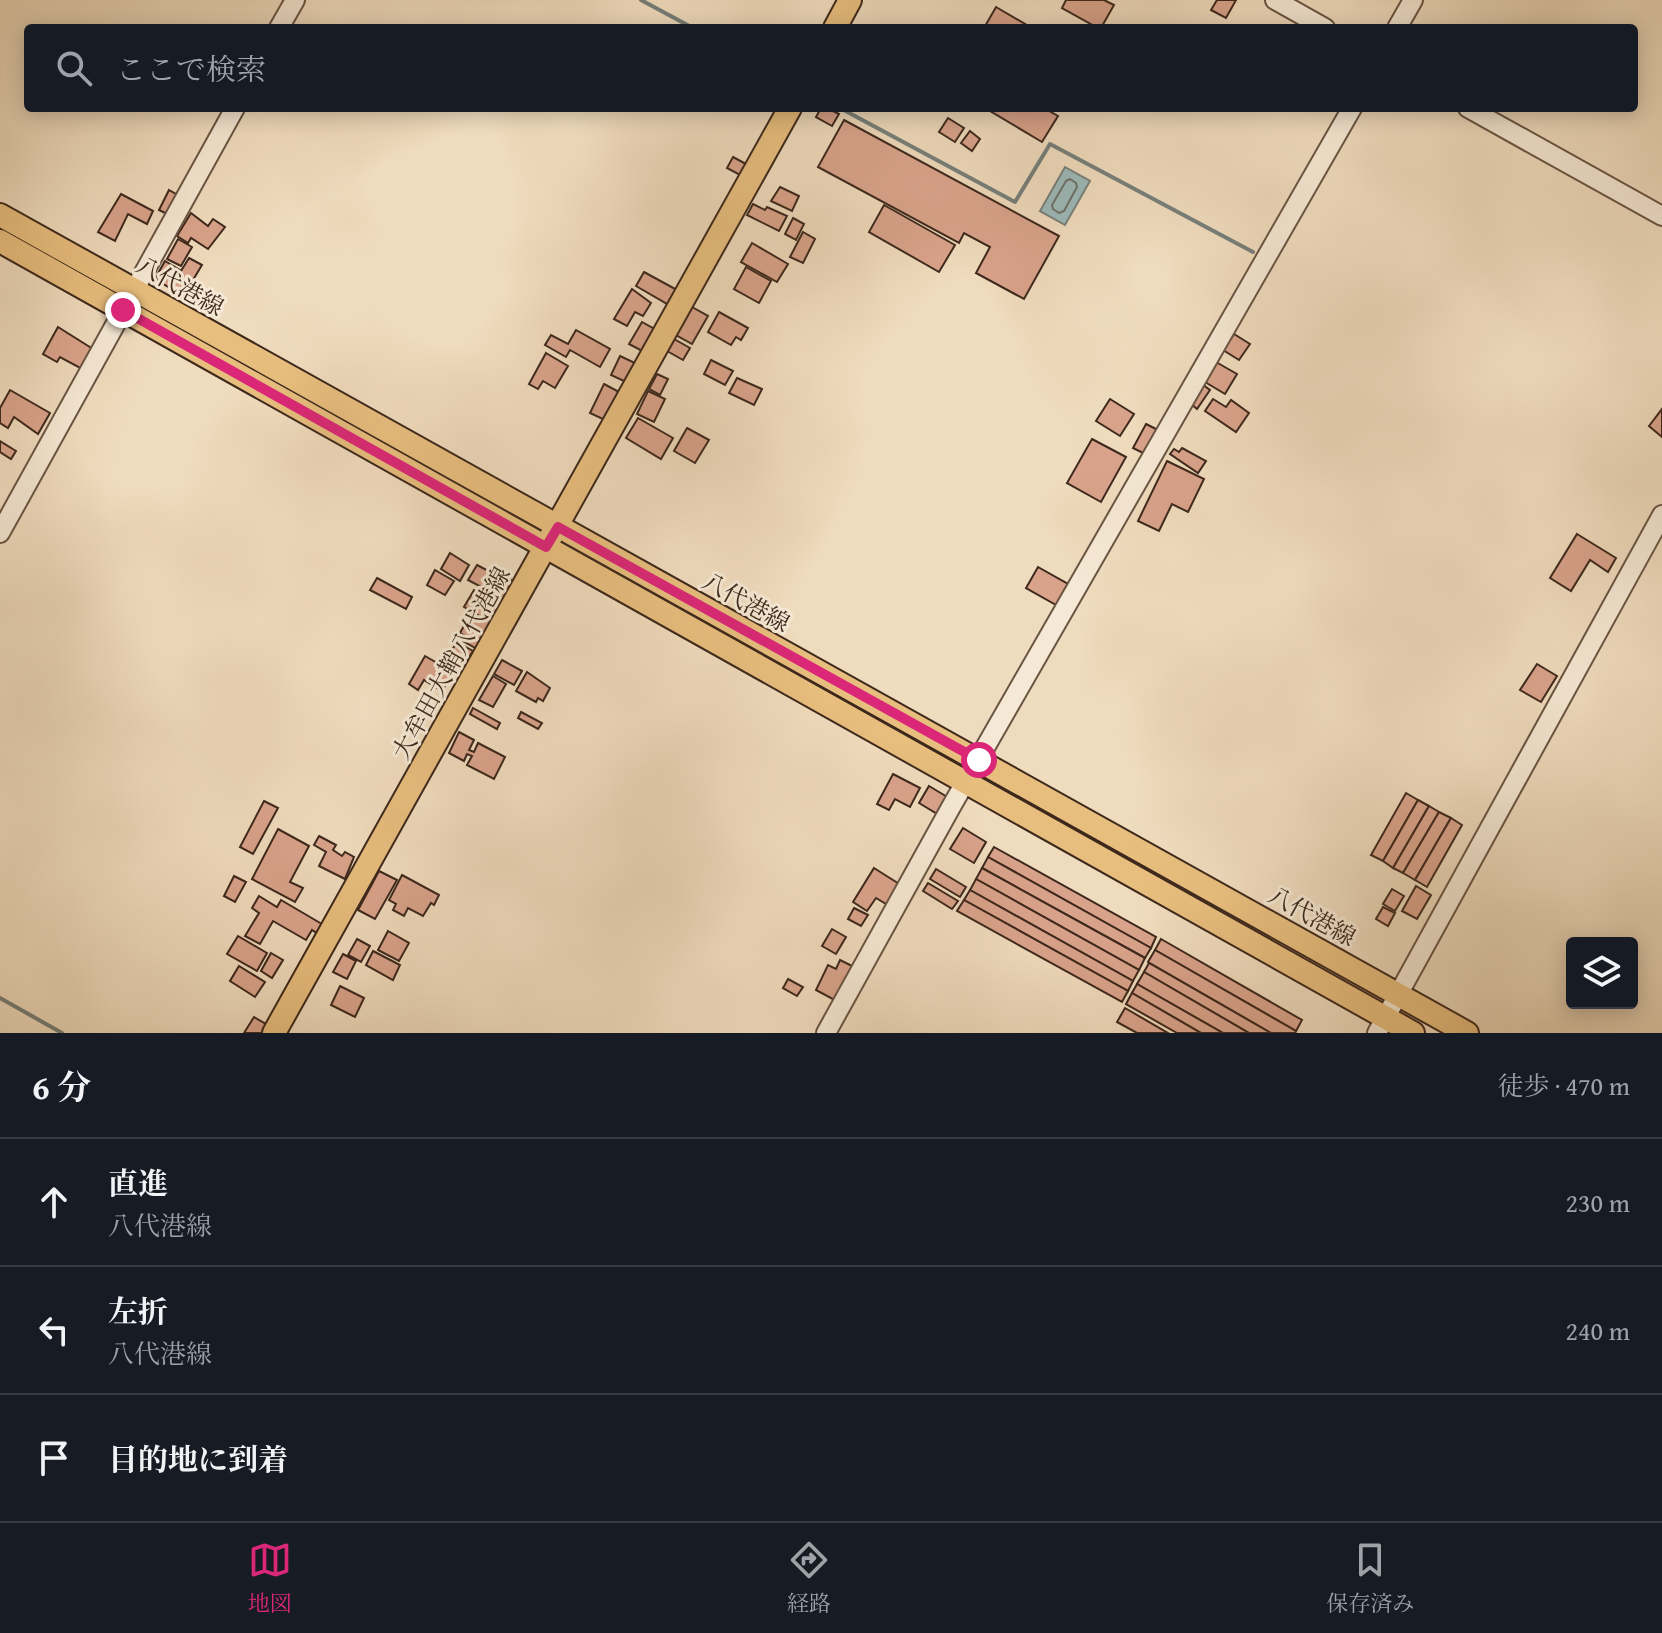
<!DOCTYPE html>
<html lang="ja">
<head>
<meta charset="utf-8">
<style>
  :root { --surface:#171b24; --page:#20242c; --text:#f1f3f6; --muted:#9ea1a6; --line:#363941; --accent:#db2777 }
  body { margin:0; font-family:"Gentium Book Plus","Noto Serif JP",serif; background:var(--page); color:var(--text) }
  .controls { position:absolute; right:24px; bottom:24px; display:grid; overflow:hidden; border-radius:8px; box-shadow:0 4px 20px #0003 }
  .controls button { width:72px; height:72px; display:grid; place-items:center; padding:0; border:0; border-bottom:2px solid var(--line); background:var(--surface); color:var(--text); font:40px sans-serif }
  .stop { position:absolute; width:24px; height:24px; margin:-18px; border:6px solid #db2777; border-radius:50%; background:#fff }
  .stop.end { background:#db2777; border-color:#fff; box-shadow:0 2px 8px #0008 }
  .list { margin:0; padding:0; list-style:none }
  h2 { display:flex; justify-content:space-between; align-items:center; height:104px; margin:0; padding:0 32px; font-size:34px }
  h2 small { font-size:26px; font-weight:400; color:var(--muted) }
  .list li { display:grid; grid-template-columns:52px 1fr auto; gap:24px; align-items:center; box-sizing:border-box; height:128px; padding:0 32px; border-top:2px solid var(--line) }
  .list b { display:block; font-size:30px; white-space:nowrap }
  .list p { margin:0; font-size:26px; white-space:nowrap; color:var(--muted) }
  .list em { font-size:26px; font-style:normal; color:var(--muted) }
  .icon { flex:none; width:44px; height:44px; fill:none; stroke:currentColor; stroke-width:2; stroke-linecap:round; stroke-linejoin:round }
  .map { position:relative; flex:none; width:1662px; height:1033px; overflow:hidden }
  .search { position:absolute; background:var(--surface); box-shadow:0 4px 20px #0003; left:24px; right:24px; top:24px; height:88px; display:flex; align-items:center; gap:20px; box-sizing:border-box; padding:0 28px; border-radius:8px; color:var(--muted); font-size:30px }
  .sheet { height:488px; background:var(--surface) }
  nav { display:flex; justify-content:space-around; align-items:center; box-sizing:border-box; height:112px; border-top:2px solid var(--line); background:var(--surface); font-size:22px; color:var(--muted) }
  nav a { display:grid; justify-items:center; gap:4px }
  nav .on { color:var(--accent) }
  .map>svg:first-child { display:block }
  .water { fill:#9cb9b9; stroke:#767f7a; stroke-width:2 }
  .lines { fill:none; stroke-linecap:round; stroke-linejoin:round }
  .shore { stroke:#6c706a; stroke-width:2 }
  .stream { stroke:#767f7a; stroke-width:4 }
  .building { fill:#d9a38b; stroke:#3d281c; stroke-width:2 }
  .minor-casing { stroke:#6a5544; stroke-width:22 }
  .major-casing { stroke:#3d281c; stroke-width:26 }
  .minor { stroke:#f5e8d4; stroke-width:18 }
  .major { stroke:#e8be7e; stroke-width:22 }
  .route { stroke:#db2777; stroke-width:10 }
  .labels { text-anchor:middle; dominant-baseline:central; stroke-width:6; stroke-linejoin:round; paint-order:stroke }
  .street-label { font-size:24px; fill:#3d281c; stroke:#f5e8d4 }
</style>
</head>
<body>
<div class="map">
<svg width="1662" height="1033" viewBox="0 0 1662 1033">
  <rect width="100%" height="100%" fill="#efdbbd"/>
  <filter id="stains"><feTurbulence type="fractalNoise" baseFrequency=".0025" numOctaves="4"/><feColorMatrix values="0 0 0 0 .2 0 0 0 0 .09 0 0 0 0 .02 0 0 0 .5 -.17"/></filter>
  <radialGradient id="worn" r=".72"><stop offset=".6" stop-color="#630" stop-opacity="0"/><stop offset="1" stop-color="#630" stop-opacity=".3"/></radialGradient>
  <polygon class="water" points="1065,167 1090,181 1065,225 1040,211"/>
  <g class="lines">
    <polygon class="shore" points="1070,179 1076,183 1077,187 1064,211 1059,213 1053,209 1052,205 1066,181"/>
    <g class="stream">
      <polyline points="641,0 693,28"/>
      <polyline points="840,108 1015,202 1050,144 1253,252"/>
      <polyline points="0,998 62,1033"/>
    </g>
  </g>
  <g class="building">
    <polygon points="1066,0 1104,0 1114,5 1101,28 1098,28 1062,8"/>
    <polygon points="1217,0 1236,0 1226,18 1211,10"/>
    <polygon points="996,7 1032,28 984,28"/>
    <polygon points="821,108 827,108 839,114 832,126 816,117"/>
    <polygon points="985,108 1044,108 1058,116 1042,142"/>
    <polygon points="948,118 964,128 955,142 939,132"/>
    <polygon points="844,120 1059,236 1024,299 976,273 990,247 964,233 959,243 818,167"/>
    <polygon points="970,131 980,139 972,151 961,143"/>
    <polygon points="733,157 746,164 740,175 727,168"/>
    <polygon points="780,187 799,196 792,211 771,201"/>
    <polygon points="169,190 183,198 173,217 159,210"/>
    <polygon points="121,194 153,211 147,224 128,214 115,241 98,232"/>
    <polygon points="753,204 765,210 767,207 787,216 779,231 747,215"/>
    <polygon points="884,205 955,245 939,272 869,232"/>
    <polygon points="191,213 208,226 213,219 225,227 208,249 191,238 188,243 177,236"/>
    <polygon points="793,218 804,224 796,240 785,234"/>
    <polygon points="803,232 815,239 803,263 790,257"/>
    <polygon points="178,239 192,247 181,266 167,259"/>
    <polygon points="752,243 788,264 777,282 741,262"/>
    <polygon points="189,258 202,265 184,295 171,287"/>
    <polygon points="165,261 180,270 170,288 155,279"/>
    <polygon points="746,267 771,281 759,303 734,289"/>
    <polygon points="644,272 677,290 669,305 636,286"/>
    <polygon points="632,289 651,303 643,316 635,312 627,326 614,319"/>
    <polygon points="692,307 708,316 692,344 676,335"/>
    <polygon points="719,312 748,328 741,340 736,337 731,345 708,332"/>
    <polygon points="642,322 658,331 646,353 629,344"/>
    <polygon points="58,327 93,349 82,369 60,357 57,362 43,354"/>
    <polygon points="576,330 610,349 600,367 570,350 566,357 545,345 551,335 568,344"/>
    <polygon points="1234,334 1250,344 1239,360 1223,350"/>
    <polygon points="674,339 690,348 683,360 667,351"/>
    <polygon points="546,353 568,366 555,388 543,381 538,389 529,384"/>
    <polygon points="620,356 635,363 626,382 611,375"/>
    <polygon points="711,360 733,371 725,385 704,374"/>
    <polygon points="1216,362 1237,374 1225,394 1205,382"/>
    <polygon points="657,374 668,379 660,395 649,389"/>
    <polygon points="737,378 762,389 754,405 729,393"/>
    <polygon points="604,384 621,393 607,421 590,413"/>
    <polygon points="1202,384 1210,390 1197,409 1190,403"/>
    <polygon points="10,390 50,413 38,434 14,417 8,428 0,423 0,408"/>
    <polygon points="648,391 665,399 654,422 637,414"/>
    <polygon points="1110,399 1134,414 1120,436 1096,421"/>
    <polygon points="1213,399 1226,407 1231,400 1249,413 1236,432 1205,411"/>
    <polygon points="1662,409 1662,437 1649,426"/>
    <polygon points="638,418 673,438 661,459 626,438"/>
    <polygon points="1146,424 1162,432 1149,456 1133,448"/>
    <polygon points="687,428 709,440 695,463 674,451"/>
    <polygon points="1092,439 1126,457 1101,502 1067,483"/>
    <polygon points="0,441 16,451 11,459 0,452"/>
    <polygon points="1182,448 1206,461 1198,473 1170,454 1174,449 1179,452"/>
    <polygon points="1167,461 1204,479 1188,512 1172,504 1159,531 1138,521"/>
    <polygon points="1577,534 1616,558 1608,572 1590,560 1571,591 1550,578"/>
    <polygon points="450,553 469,565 460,581 441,569"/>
    <polygon points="477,565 494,574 485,589 468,580"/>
    <polygon points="1038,567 1068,584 1056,605 1026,588"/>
    <polygon points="435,570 454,581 445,595 427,585"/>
    <polygon points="500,574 515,582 477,649 463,641 465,636 460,633 470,615 476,618 478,615 464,607 474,590 487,597"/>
    <polygon points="377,578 412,597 406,609 370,590"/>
    <polygon points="457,642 473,651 466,662 450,653"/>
    <polygon points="425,656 453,672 442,691 424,680 418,690 409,684"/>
    <polygon points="502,660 522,671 514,685 494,674"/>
    <polygon points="1537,664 1557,676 1541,702 1520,690"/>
    <polygon points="527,672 550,688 543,701 538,698 536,702 516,691"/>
    <polygon points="493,676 506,684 493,707 479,700"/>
    <polygon points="473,708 500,723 497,729 470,714"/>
    <polygon points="521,712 542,723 538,729 518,718"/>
    <polygon points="459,732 474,740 469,750 474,752 478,743 505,757 494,779 467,765 472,756 467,754 464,761 449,753"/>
    <polygon points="893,774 920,788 910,807 895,799 889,810 877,804"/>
    <polygon points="929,786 954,801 944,818 919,803"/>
    <polygon points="1406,793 1418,800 1383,861 1371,855"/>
    <polygon points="1418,800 1429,806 1393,868 1383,861"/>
    <polygon points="264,801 278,808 253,854 240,847"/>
    <polygon points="1429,806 1439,812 1403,873 1393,868"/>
    <polygon points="1439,812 1451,818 1415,880 1403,873"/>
    <polygon points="1451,818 1462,825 1427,887 1415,880"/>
    <polygon points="963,828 986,842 974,863 950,849"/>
    <polygon points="278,829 309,846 290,882 303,888 295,902 252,879"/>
    <polygon points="319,836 336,845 333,850 342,856 345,852 354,857 345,879 319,866 326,852 314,845"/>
    <polygon points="994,847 1156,937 1151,948 988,857"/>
    <polygon points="988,857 1151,948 1145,958 982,868"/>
    <polygon points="874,868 904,887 891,907 876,898 867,911 853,902"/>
    <polygon points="982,868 1145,958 1139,970 976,879"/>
    <polygon points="936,869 966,887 960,897 930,879"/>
    <polygon points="379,871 397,880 375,919 358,910"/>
    <polygon points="402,875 439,895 434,905 431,903 423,916 408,908 404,916 393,910 396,904 389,900"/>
    <polygon points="234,876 246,882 235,902 224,896"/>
    <polygon points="976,879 1139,970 1133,981 970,890"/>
    <polygon points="928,883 958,901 952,909 923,891"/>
    <polygon points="1416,886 1431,895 1417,919 1402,911"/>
    <polygon points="1392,889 1404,896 1395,911 1383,904"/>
    <polygon points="970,890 1133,981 1128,991 964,900"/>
    <polygon points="259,896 277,907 281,900 327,927 321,936 312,930 306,940 273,921 260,944 245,936 259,913 252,908"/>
    <polygon points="964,900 1128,991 1122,1002 957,911"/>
    <polygon points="1383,907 1395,913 1388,926 1376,919"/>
    <polygon points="854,908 868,915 861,926 848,919"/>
    <polygon points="832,929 846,937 836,954 822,946"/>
    <polygon points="388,931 409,943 399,961 378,950"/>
    <polygon points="238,936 267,953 257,971 227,954"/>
    <polygon points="357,939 370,946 361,962 348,955"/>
    <polygon points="1161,939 1302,1020 1296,1031 1155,950"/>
    <polygon points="1155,950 1296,1031 1295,1033 1271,1033 1148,962"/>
    <polygon points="373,951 400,965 393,980 366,965"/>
    <polygon points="271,953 283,960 272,978 261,971"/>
    <polygon points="343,954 356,961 347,979 333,972"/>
    <polygon points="840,960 858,969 840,1003 816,990 828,965 836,969"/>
    <polygon points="1149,963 1271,1033 1249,1033 1144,972"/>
    <polygon points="239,966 265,982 255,997 230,981"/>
    <polygon points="1144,972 1249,1033 1223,1033 1137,984"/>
    <polygon points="788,979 803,987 797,996 783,988"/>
    <polygon points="1137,984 1223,1033 1201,1033 1132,993"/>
    <polygon points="340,986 364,998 355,1017 331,1005"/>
    <polygon points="1132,993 1201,1033 1177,1033 1126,1004"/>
    <polygon points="1125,1008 1168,1033 1137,1033 1117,1022"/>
    <polygon points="254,1017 273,1028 270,1033 244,1033"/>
  </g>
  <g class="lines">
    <defs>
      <g id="minor">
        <polyline points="1275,0 1325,28"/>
        <polyline points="279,28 295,0"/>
        <polyline points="1397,28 1413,0"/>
        <polyline points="1468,108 1662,216"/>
        <polyline points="0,533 235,108"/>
        <polyline points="826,1033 951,807 1352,108"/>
        <polyline points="1377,1033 1662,515"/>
      </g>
      <g id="major">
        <polyline points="835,28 850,0"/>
        <polyline points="0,215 1467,1033"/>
        <polyline points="0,241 1413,1033"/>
        <polyline points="274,1033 790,108"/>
      </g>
    </defs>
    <use href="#minor" class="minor-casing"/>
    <use href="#major" class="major-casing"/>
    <use href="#minor" class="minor"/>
    <use href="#major" class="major"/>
  </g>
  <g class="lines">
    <polyline class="route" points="123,310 546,547 558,527 979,760"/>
  </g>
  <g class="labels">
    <g class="street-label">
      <text transform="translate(180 286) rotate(29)">八代港線</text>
      <text transform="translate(746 602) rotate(29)">八代港線</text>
      <text transform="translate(451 663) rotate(-61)">大牟田大鞘八代港線</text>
      <text transform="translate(1312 916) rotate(29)">八代港線</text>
    </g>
  </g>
  <rect width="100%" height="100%" filter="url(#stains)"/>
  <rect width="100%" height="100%" fill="url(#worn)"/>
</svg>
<div class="controls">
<button><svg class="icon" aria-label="layers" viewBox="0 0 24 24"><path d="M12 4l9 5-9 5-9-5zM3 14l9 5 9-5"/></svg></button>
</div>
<div class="stop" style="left:979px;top:760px"></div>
<div class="stop end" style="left:123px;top:310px"></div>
<div class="search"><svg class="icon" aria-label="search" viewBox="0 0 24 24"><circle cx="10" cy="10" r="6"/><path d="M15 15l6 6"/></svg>ここで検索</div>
</div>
<section class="sheet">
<h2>6 分<small>徒歩 · 470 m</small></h2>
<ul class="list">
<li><svg class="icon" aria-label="ahead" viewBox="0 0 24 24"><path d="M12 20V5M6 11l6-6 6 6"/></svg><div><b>直進</b><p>八代港線</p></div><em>230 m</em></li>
<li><svg class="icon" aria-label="left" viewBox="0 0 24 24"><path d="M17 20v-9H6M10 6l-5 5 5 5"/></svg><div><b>左折</b><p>八代港線</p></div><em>240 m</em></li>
<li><svg class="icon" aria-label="arrive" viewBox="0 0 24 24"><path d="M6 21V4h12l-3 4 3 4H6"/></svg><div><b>目的地に到着</b></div></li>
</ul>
</section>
<nav>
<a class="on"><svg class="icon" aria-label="map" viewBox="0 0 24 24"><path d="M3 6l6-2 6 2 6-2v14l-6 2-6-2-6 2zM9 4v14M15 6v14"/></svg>地図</a>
<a><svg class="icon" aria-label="directions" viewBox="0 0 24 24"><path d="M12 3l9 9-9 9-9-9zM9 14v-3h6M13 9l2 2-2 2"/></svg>経路</a>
<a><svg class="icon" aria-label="saved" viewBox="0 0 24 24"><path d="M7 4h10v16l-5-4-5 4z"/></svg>保存済み</a>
</nav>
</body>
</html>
